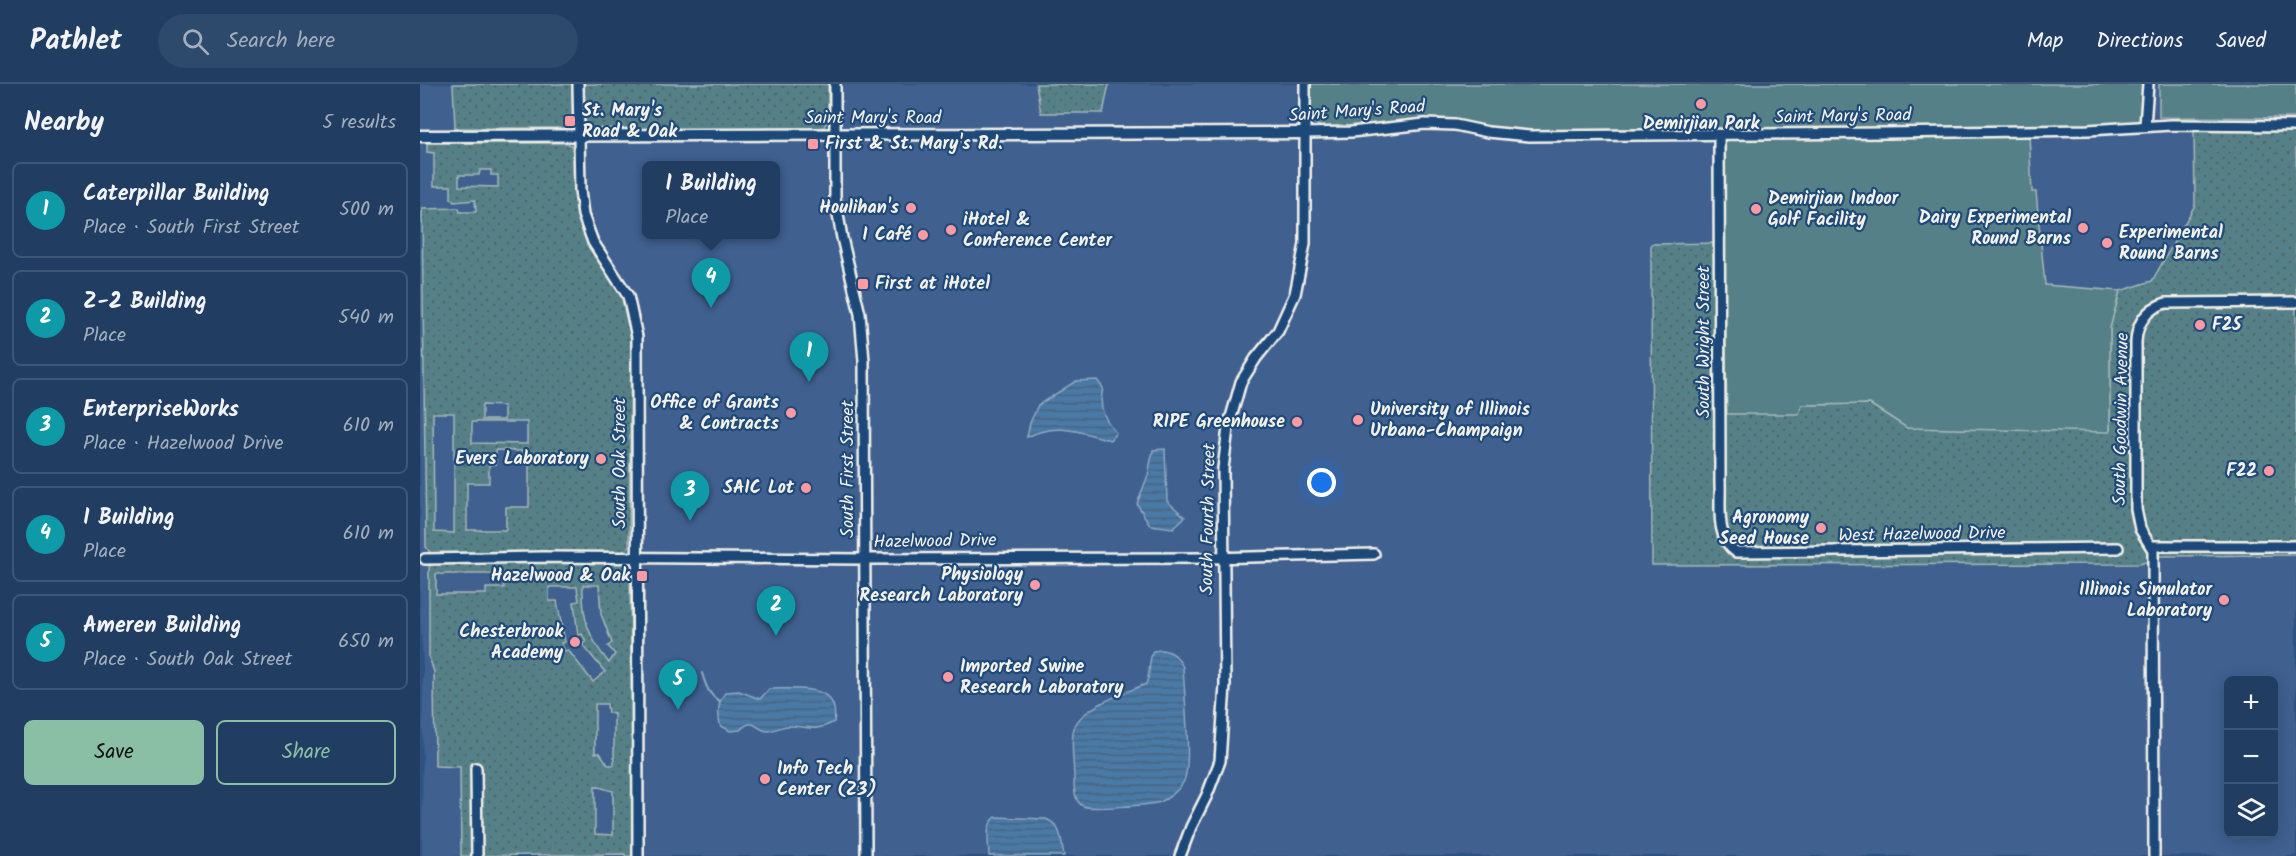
<!DOCTYPE html>
<html lang="en">
<head>
<meta charset="utf-8">
<style>
  :root { --surface:#213e62; --page:#2d496b; --text:#f1f3f6; --muted:#a2aebe; --line:#3e5777; --accent:#8abfa5 }
  body { margin:0; font-family:Kalam,sans-serif; background:var(--page); color:var(--text) }
  .controls { position:absolute; right:18px; bottom:18px; display:grid; overflow:hidden; border-radius:9px; box-shadow:0 3px 15px #0003 }
  .controls button { width:54px; height:54px; display:grid; place-items:center; padding:0; border:0; border-bottom:2px solid var(--line); background:var(--surface); color:var(--text); font:30px sans-serif }
  .you { position:absolute; left:902px; top:399px; width:21px; height:21px; margin:-15px; border:4px solid #fff; border-radius:50%; background:#1a73e8; box-shadow:0 0 0 9px #1a73e833 }
  .badge { display:grid; place-items:center; width:39px; height:39px; border-radius:50%; background:var(--accent); color:#fff; font-size:20px; font-weight:700 }
  .pin { position:absolute; translate:-50% -50px; filter:drop-shadow(0 2px 3px #0008) }
  .pin::after { content:''; position:absolute; top:32px; width:21px; height:18px; background:inherit; clip-path:polygon(0 0,100% 0,50% 100%) }
  .popup { position:absolute; left:222px; top:77px; width:138px; height:78px; box-sizing:border-box; display:grid; place-content:center; border-radius:9px; background:var(--surface); filter:drop-shadow(0 2px 4px #0005); font-size:20px; white-space:nowrap; color:var(--muted) }
  .popup b { font-size:22px; color:var(--text) }
  .popup::after { content:''; position:absolute; left:50%; top:100%; margin-left:-12px; border:12px solid transparent; border-top-color:var(--surface) }
  .list { margin:0; padding:0; list-style:none }
  h2 { display:flex; justify-content:space-between; align-items:center; height:78px; margin:0; padding:0 24px; font-size:26px }
  h2 small { font-size:20px; font-weight:400; color:var(--muted) }
  .list li { display:grid; grid-template-columns:39px 1fr auto; gap:18px; align-items:center; box-sizing:border-box; height:96px; margin:0 12px 12px; padding:0 12px; border:2px solid var(--line); border-radius:9px }
  .list b { display:block; font-size:22px; white-space:nowrap }
  .list p { margin:0; font-size:20px; white-space:nowrap; color:var(--muted) }
  .list em { font-size:20px; font-style:normal; color:var(--muted) }
  .actions { display:flex; gap:12px; padding:18px 24px }
  .actions a { flex:1; padding:14px 0; border:2px solid var(--accent); border-radius:9px; text-align:center; font-size:21px; color:var(--accent) }
  .actions .main { background:var(--accent); color:#111 }
  .icon { flex:none; width:33px; height:33px; fill:none; stroke:currentColor; stroke-width:2; stroke-linecap:round; stroke-linejoin:round }
  .map { position:relative; flex:none; width:1876px; height:772px; overflow:hidden }
  header { display:flex; align-items:center; gap:36px; box-sizing:border-box; height:84px; padding:0 30px; background:var(--surface); border-bottom:2px solid var(--line) }
  header strong { font-size:28px }
  nav { display:flex; gap:33px; margin-inline-start:auto; font-size:21px }
  .search { width:420px; height:54px; background:var(--page); display:flex; align-items:center; gap:15px; box-sizing:border-box; padding:0 21px; border-radius:33px; color:var(--muted); font-size:22px }
  main { display:flex }
  aside { flex:1; background:var(--surface) }
  .map>svg:first-child { display:block }
  .built { fill:#3f6090; fill-rule:evenodd }
  .grass { fill:url(#grass-dots); stroke:#a5b8b8; stroke-width:1.5; fill-rule:evenodd }
  .pitch { fill:#568087; stroke:#a5b8b8; stroke-width:1.5 }
  .water { fill:url(#water-rules); stroke:#8ea9c0; stroke-width:1.5 }
  .lines { fill:none; stroke-linecap:round; stroke-linejoin:round }
  .stream { stroke:#8ea9c0; stroke-width:2 }
  .minor-casing { stroke:#f4f1e8; stroke-width:14 }
  .major-casing { stroke:#f4f1e8; stroke-width:15 }
  .minor { stroke:#1f4a7a; stroke-width:9 }
  .major { stroke:#1f4a7a; stroke-width:10 }
  .poi-dot { fill:#ff9aa2; stroke:#1f4a7a; stroke-width:2 }
  .labels { text-anchor:middle; dominant-baseline:central; stroke-width:4.5; stroke-linejoin:round; paint-order:stroke }
  .poi-label { font-size:18px; font-weight:bold; fill:#f4f1e8; stroke:#1f4a7a; text-anchor:end }
  .street-label { font-size:18px; fill:#f4f1e8; stroke:#1f4a7a }
</style>
</head>
<body>
<header>
<strong>Pathlet</strong>
<div class="search"><svg class="icon" aria-label="search" viewBox="0 0 24 24"><circle cx="10" cy="10" r="6"/><path d="M15 15l6 6"/></svg>Search here</div>
<nav><a>Map</a><a>Directions</a><a>Saved</a></nav>
</header>
<main>
<aside>
<h2>Nearby<small>5 results</small></h2>
<ul class="list">
<li><span class="badge" style="background:#0f9aa8">1</span><div><b>Caterpillar Building</b><p>Place · South First Street</p></div><em>500 m</em></li>
<li><span class="badge" style="background:#0f9aa8">2</span><div><b>Z-2 Building</b><p>Place</p></div><em>540 m</em></li>
<li><span class="badge" style="background:#0f9aa8">3</span><div><b>EnterpriseWorks</b><p>Place · Hazelwood Drive</p></div><em>610 m</em></li>
<li><span class="badge" style="background:#0f9aa8">4</span><div><b>I Building</b><p>Place</p></div><em>610 m</em></li>
<li><span class="badge" style="background:#0f9aa8">5</span><div><b>Ameren Building</b><p>Place · South Oak Street</p></div><em>650 m</em></li>
</ul>
<div class="actions"><a class="main">Save</a><a>Share</a></div>
</aside>
<div class="map">
<svg width="1876" height="772" viewBox="0 0 1876 772">
  <defs>
    <pattern id="grass-dots" width="8" height="8" patternUnits="userSpaceOnUse" patternTransform="scale(1.5)"><rect width="8" height="8" fill="#568087"/><path d="M2 2h.1M6 6h.1" fill="none" stroke="#50676a" stroke-width="1.8" stroke-linecap="round"/></pattern>
    <pattern id="water-rules" width="6" height="5" patternUnits="userSpaceOnUse" patternTransform="scale(1.5)"><rect width="6" height="5" fill="#4a79a6"/><path d="M0 2.5h6" fill="none" stroke="#4a637b"/></pattern>
  </defs>
  <rect width="100%" height="100%" fill="#2c5383"/>
  <filter id="ink" filterUnits="userSpaceOnUse"><feTurbulence type="fractalNoise" baseFrequency=".0167" numOctaves="2"/><feDisplacementMap in="SourceGraphic" scale="12" xChannelSelector="R" yChannelSelector="G"/><feConvolveMatrix kernelMatrix="1 2 1 2 8 2 1 2 1" color-interpolation-filters="sRGB"/></filter>
  <g filter="url(#ink)">
    <path class="built" d="M 0,0 L 1876,0 L 1876,772 L 2,772 L 3,585 L 0,521 ZM 226,82 L 356,82 L 356,150 L 226,150 ZM 1808,596 L 1854,596 L 1854,750 L 1808,750 Z"/>
    <g class="grass">
      <polygon points="33,0 153,0 153,31 149,42 142,44 35,44"/>
      <polygon points="164,0 408,0 408,35 404,43 391,46 171,47 164,35"/>
      <polygon points="616,0 689,0 683,29 621,29"/>
      <polygon points="1774,47 1876,47 1876,471 1741,472 1720,480 1232,481 1231,160 1304,159 1382,321 1450,320 1487,344 1690,347 1690,244 1700,207 1732,197 1775,121"/>
      <path d="M 7,59 L 146,59 L 151,61 L 154,67 L 156,127 L 163,148 L 174,172 L 190,192 L 203,215 L 211,251 L 209,462 L 207,466 L 200,469 L 12,471 L 6,463 L 2,125 L 39,124 L 40,128 L 56,128 L 55,116 L 34,118 L 31,114 L 31,102 L 14,102 L 14,69 L 7,68 ZM 60,86 L 71,86 L 71,91 L 78,91 L 78,103 L 39,102 L 39,91 L 59,91 ZM 62,321 L 84,322 L 84,336 L 62,336 ZM 13,329 L 34,329 L 34,449 L 14,448 ZM 52,338 L 107,338 L 107,360 L 52,359 ZM 76,366 L 102,367 L 102,380 L 109,381 L 109,423 L 86,423 L 86,446 L 47,446 L 47,399 L 69,399 L 69,381 L 76,380 Z"/>
      <path d="M 104,476 L 204,479 L 210,484 L 213,772 L 205,772 L 205,770 L 41,772 L 40,683 L 15,682 L 14,588 L 9,573 L 9,483 L 14,478 ZM 16,490 L 84,490 L 84,504 L 66,504 L 66,510 L 16,510 ZM 163,501 L 179,501 L 181,530 L 192,559 L 188,562 L 195,570 L 189,579 C 168,553 162,534 163,501 ZM 129,503 L 157,503 L 159,517 L 154,518 L 158,552 L 162,550 L 166,558 L 162,560 L 185,588 L 173,598 L 148,566 L 145,567 L 141,559 L 145,558 L 137,517 L 129,517 ZM 175,620 L 187,620 L 188,629 L 194,630 L 194,681 L 188,681 L 180,669 L 175,669 ZM 175,702 L 193,707 L 193,751 L 175,750 Z"/>
    </g>
    <g class="pitch">
      <polygon points="890,0 1725,0 1721,39 1553,45 1102,48 1007,35 938,43 901,43 893,38 890,29"/>
      <polygon points="1739,0 1876,0 1876,34 1739,33"/>
      <polygon points="1609,51 1612,108 1616,108 1625,201 1700,207 1690,244 1690,348 1487,344 1450,320 1382,321 1379,330 1307,330 1302,60 1304,56"/>
    </g>
    <g class="water">
      <path d="M 677,296 L 683,304 C 678,324 684,334 696,349 L 690,356 C 659,348 637,338 607,353 L 610,339 L 618,321 L 656,297 Z"/>
      <polygon points="745,365 747,417 765,433 753,444 730,441 717,420 728,391 733,366"/>
      <path d="M 742,566 C 754,568 757,572 763,583 C 764,606 772,680 764,697 C 760,705 748,715 740,718 C 731,721 670,726 663,722 C 654,718 654,703 654,694 C 654,681 650,655 654,644 C 661,623 707,608 726,600 C 731,589 728,578 733,567 Z"/>
      <path d="M 349,605 C 375,605 421,598 414,638 C 393,649 389,642 368,642 C 362,642 356,646 349,647 C 336,648 335,631 320,646 L 310,647 L 300,641 C 298,628 297,618 306,608 L 319,607 L 340,615 Z"/>
      <path d="M 576,733 L 626,735 C 642,741 641,756 644,772 L 569,772 C 569,760 564,741 576,733 Z"/>
    </g>
    <g class="lines">
      <path class="stream" d="M 282,589 C 285,599 289,613 300,617"/>
      <defs>
        <g id="minor">
          <polyline points="158,0 160,106 163,131 173,158 208,212 217,253 218,772"/>
          <polyline points="415,0 415,113 422,154 440,230 444,277 446,772"/>
          <polyline points="1725,42 1728,0"/>
          <polyline points="885,49 931,48 1005,40 1035,41 1068,48 1109,52 1466,49 1668,46 1751,41 1876,42"/>
          <path d="M 1299,51 L 1300,399 C 1301,422 1295,454 1316,468 L 1698,464"/>
          <polyline points="1731,462 1876,462"/>
          <polyline points="5,475 122,473 445,475 791,474 954,470"/>
          <polyline points="56,684 57,772"/>
          <polyline points="760,772 771,743 787,711 800,677 805,601 803,385 808,344 821,298 836,274 858,247 875,210 885,160 885,0"/>
          <path d="M 1734,772 L 1733,466 L 1720,445 L 1716,425 L 1716,258 C 1717,239 1727,224 1746,219 L 1876,218"/>
        </g>
        <polyline id="major" points="0,52 885,49"/>
      </defs>
      <use href="#minor" class="minor-casing"/>
      <use href="#major" class="major-casing"/>
      <use href="#minor" class="minor"/>
      <use href="#major" class="major"/>
    </g>
  </g>
  <g class="poi-dot">
    <circle cx="1281" cy="20" r="6"/>
    <rect x="144" y="31" width="12" height="12" rx="3"/>
    <rect x="387" y="54" width="12" height="12" rx="3"/>
    <circle cx="491" cy="124" r="6"/>
    <circle cx="1336" cy="125" r="6"/>
    <circle cx="1663" cy="144" r="6"/>
    <circle cx="531" cy="146" r="6"/>
    <circle cx="503" cy="151" r="6"/>
    <circle cx="1687" cy="159" r="6"/>
    <rect x="437" y="194" width="12" height="12" rx="3"/>
    <circle cx="1780" cy="241" r="6"/>
    <circle cx="371" cy="329" r="6"/>
    <circle cx="938" cy="336" r="6"/>
    <circle cx="877" cy="338" r="6"/>
    <circle cx="181" cy="375" r="6"/>
    <circle cx="1849" cy="387" r="6"/>
    <circle cx="386" cy="404" r="6"/>
    <circle cx="1401" cy="444" r="6"/>
    <rect x="216" y="486" width="12" height="12" rx="3"/>
    <circle cx="615" cy="501" r="6"/>
    <circle cx="1804" cy="516" r="6"/>
    <circle cx="155" cy="558" r="6"/>
    <circle cx="528" cy="593" r="6"/>
    <circle cx="345" cy="695" r="6"/>
  </g>
  <g class="labels">
    <g class="poi-label">
      <text x="162" y="27" text-anchor="start">St. Mary's<tspan x="162" dy="21">Road &amp; Oak</tspan></text>
      <text x="1281" y="40" text-anchor="middle">Demirjian Park</text>
      <text x="405" y="60" text-anchor="start">First &amp; St. Mary's Rd.</text>
      <text x="1348" y="115" text-anchor="start">Demirjian Indoor<tspan x="1348" dy="21">Golf Facility</tspan></text>
      <text x="479" y="124">Houlihan's</text>
      <text x="1651" y="134">Dairy Experimental<tspan x="1651" dy="21">Round Barns</tspan></text>
      <text x="543" y="136" text-anchor="start">iHotel &amp;<tspan x="543" dy="21">Conference Center</tspan></text>
      <text x="1699" y="149" text-anchor="start">Experimental<tspan x="1699" dy="21">Round Barns</tspan></text>
      <text x="491" y="151">I Café</text>
      <text x="455" y="200" text-anchor="start">First at iHotel</text>
      <text x="1792" y="241" text-anchor="start">F25</text>
      <text x="359" y="319">Office of Grants<tspan x="359" dy="21">&amp; Contracts</tspan></text>
      <text x="950" y="326" text-anchor="start">University of Illinois<tspan x="950" dy="21">Urbana-Champaign</tspan></text>
      <text x="865" y="338">RIPE Greenhouse</text>
      <text x="169" y="375">Evers Laboratory</text>
      <text x="1837" y="387">F22</text>
      <text x="374" y="404">SAIC Lot</text>
      <text x="1389" y="434">Agronomy<tspan x="1389" dy="21">Seed House</tspan></text>
      <text x="603" y="491">Physiology<tspan x="603" dy="21">Research Laboratory</tspan></text>
      <text x="210" y="492">Hazelwood &amp; Oak</text>
      <text x="1792" y="506">Illinois Simulator<tspan x="1792" dy="21">Laboratory</tspan></text>
      <text x="143" y="548">Chesterbrook<tspan x="143" dy="21">Academy</tspan></text>
      <text x="540" y="583" text-anchor="start">Imported Swine<tspan x="540" dy="21">Research Laboratory</tspan></text>
      <text x="357" y="685" text-anchor="start">Info Tech<tspan x="357" dy="21">Center (Z3)</tspan></text>
    </g>
    <g class="street-label">
      <text transform="translate(937 28) rotate(-4)">Saint Mary's Road</text>
      <text transform="translate(1423 33) rotate(-1)">Saint Mary's Road</text>
      <text x="453" y="34">Saint Mary's Road</text>
      <text transform="translate(1284 258) rotate(-90)">South Wright Street</text>
      <text transform="translate(1702 335) rotate(-89)">South Goodwin Avenue</text>
      <text transform="translate(200 379) rotate(-90)">South Oak Street</text>
      <text transform="translate(428 385) rotate(-90)">South First Street</text>
      <text transform="translate(789 435) rotate(-89)">South Fourth Street</text>
      <text transform="translate(1502 451) rotate(-1)">West Hazelwood Drive</text>
      <text transform="translate(515 458) rotate(-1)">Hazelwood Drive</text>
    </g>
  </g>
</svg>
<div class="controls">
<button>+</button>
<button>−</button>
<button><svg class="icon" aria-label="layers" viewBox="0 0 24 24"><path d="M12 4l9 5-9 5-9-5zM3 14l9 5 9-5"/></svg></button>
</div>
<div class="you"></div>
<div class="pin badge" style="left:389px;top:298px;background:#0f9aa8">1</div>
<div class="pin badge" style="left:356px;top:552px;background:#0f9aa8">2</div>
<div class="pin badge" style="left:270px;top:437px;background:#0f9aa8">3</div>
<div class="pin badge" style="left:291px;top:224px;background:#0f9aa8">4</div>
<div class="popup"><b>I Building</b>Place</div>
<div class="pin badge" style="left:258px;top:626px;background:#0f9aa8">5</div>
</div>
</main>
</body>
</html>
